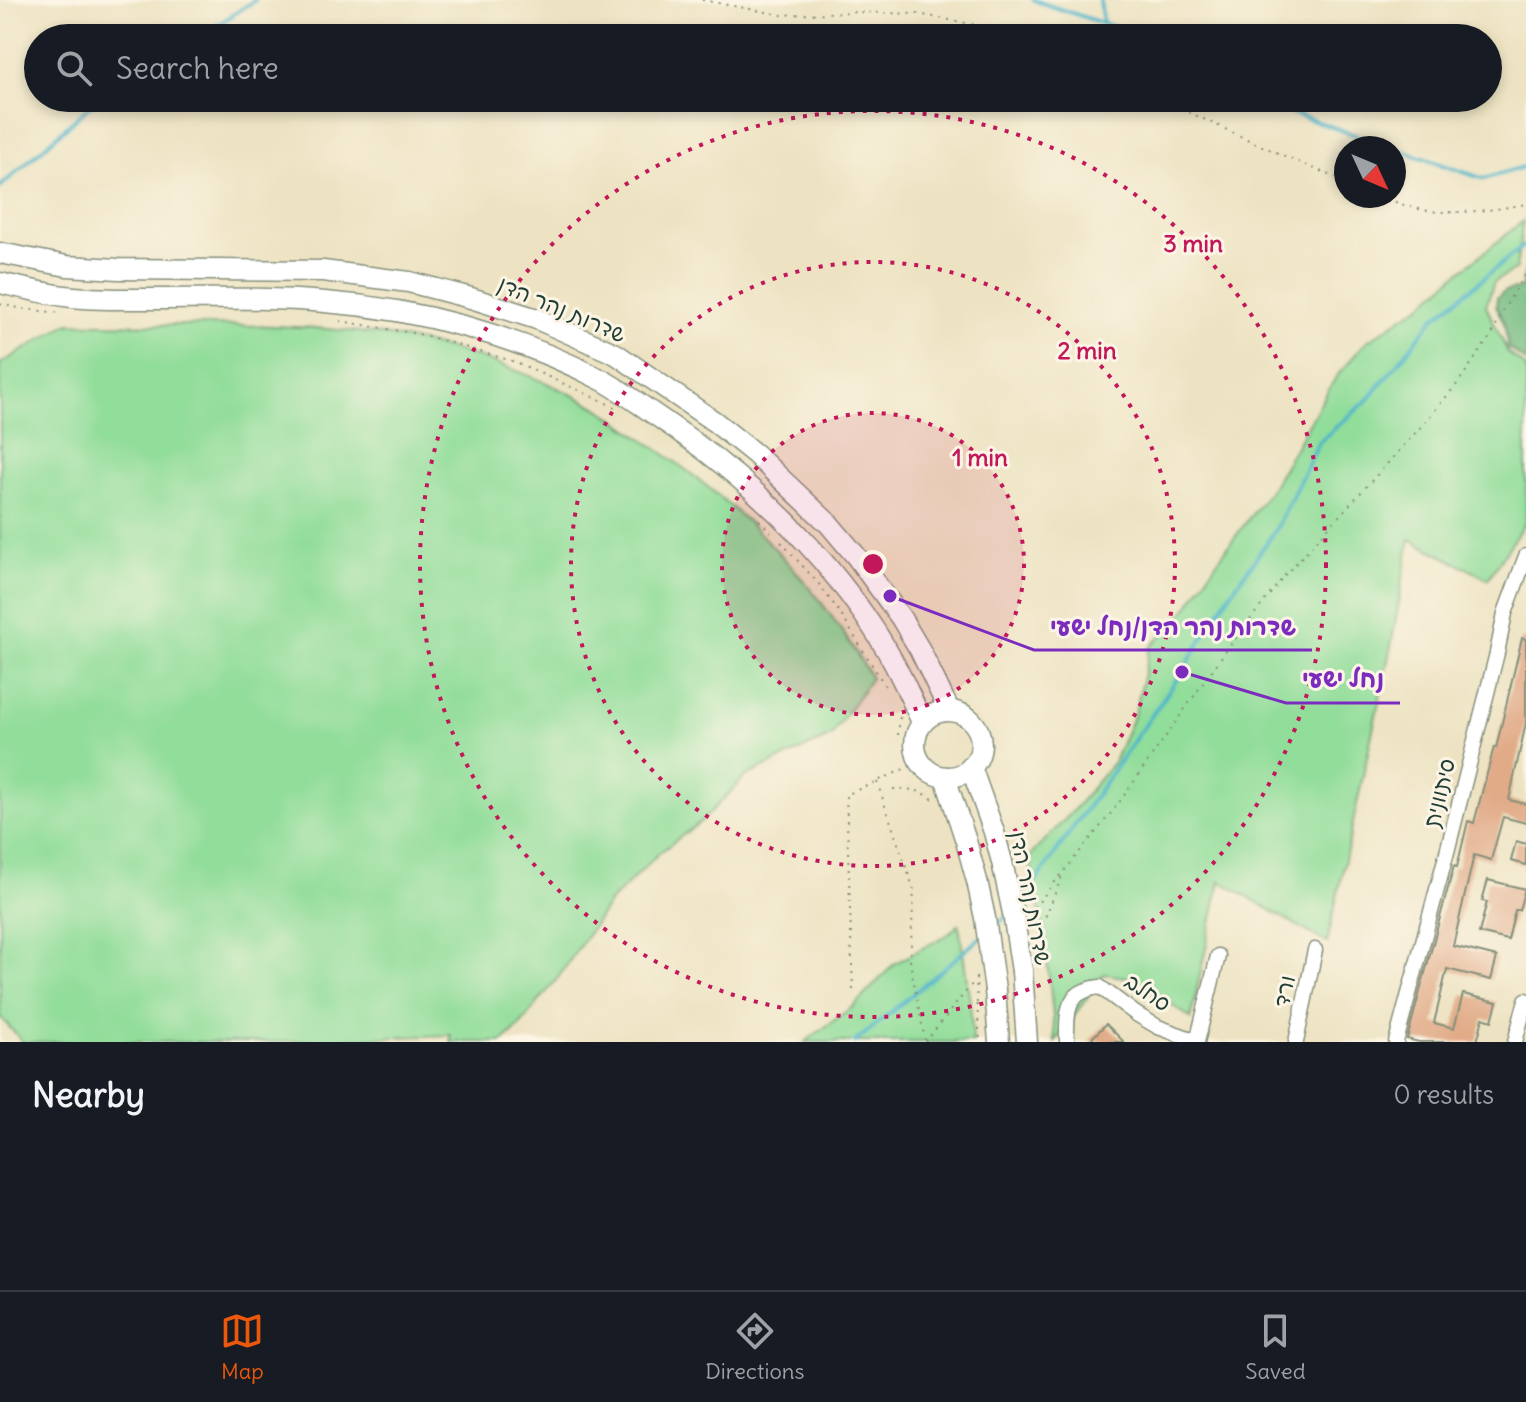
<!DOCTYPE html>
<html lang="en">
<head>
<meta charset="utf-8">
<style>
  :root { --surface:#171b24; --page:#242831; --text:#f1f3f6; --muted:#9ea1a6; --line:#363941; --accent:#ea580c }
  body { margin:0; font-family:Delius,"Playpen Sans Hebrew",sans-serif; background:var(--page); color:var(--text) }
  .compass { position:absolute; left:1334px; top:136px; width:72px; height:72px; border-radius:50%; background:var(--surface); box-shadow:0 4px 12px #0003; rotate:134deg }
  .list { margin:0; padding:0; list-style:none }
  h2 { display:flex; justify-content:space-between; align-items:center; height:104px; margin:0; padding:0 32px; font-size:34px }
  h2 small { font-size:26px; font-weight:400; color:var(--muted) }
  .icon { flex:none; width:44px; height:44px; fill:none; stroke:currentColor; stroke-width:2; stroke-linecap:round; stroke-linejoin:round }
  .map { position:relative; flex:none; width:1526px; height:1042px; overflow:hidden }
  .search { position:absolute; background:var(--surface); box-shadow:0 4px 12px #0003; left:24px; right:24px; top:24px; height:88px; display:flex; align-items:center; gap:20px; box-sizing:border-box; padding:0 28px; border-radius:44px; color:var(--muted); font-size:30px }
  .sheet { height:248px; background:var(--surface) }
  nav { display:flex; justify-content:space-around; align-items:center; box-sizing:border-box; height:112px; border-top:2px solid var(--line); background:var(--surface); font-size:22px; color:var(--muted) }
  nav a { display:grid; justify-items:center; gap:4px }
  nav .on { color:var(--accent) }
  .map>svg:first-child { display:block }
  .green { fill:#91dd9a; stroke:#588d67; stroke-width:2 }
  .forest { fill:#74bc82; stroke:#4a7c5b; stroke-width:2 }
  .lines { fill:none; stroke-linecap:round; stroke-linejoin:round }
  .stream { stroke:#4bb5c9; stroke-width:4 }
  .building { fill:#e1ab88 }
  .minor-casing { stroke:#86907b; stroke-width:17 }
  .secondary-casing { stroke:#86907b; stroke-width:23 }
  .path { stroke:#86907b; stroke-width:2; stroke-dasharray:2 6; stroke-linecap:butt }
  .minor { stroke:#fff; stroke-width:14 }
  .secondary { stroke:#fff; stroke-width:20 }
  .secondary-bridge-casing { stroke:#86907b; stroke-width:23; stroke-linecap:butt }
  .path-bridge { stroke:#86907b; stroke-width:2; stroke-dasharray:2 6; stroke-linecap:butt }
  .secondary-bridge { stroke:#fff; stroke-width:20 }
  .ring { fill:none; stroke:#c2185b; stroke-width:4; stroke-dasharray:4 8 }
  .labels { text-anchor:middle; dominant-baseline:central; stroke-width:6; stroke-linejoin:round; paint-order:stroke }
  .street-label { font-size:22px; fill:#1f3d34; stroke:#fcf5e5 }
  .centre { fill:#c2185b; stroke:#fcf5e5; stroke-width:4 }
  .ring-label { font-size:24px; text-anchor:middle; font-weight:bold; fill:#c2185b; stroke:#fcf5e5; stroke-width:6; stroke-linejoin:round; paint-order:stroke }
  .leader { fill:none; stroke:#7b2cbf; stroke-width:3 }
  .callout-dot { fill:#7b2cbf; stroke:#fcf5e5; stroke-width:3 }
  .callout-label { font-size:24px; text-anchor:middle; font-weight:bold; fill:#7b2cbf; stroke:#fcf5e5; stroke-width:6; stroke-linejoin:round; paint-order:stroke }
</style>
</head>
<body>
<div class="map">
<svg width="1526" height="1042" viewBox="0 0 1526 1042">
  <rect width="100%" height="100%" fill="#fcf5e5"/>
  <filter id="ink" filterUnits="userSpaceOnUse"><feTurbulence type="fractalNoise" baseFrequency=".0125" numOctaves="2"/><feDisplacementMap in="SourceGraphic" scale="16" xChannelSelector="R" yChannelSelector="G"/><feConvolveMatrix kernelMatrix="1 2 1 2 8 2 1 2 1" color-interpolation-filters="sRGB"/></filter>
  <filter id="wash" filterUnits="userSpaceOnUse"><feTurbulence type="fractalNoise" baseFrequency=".006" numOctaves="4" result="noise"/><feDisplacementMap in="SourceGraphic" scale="32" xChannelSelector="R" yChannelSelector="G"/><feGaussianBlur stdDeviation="1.8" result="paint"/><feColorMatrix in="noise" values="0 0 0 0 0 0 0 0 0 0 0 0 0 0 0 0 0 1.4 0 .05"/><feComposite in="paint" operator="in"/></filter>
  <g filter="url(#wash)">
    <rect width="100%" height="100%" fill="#ede3c2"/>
    <g class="green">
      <path d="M 1523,221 L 1516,269 L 1494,282 L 1486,306 L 1508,353 L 1526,368 L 1526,521 L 1488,579 L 1410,539 L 1391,646 L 1327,943 L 1220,881 L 1191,1018 L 1132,978 L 1104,974 L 1055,1042 C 1051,979 1042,919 1029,857 L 1071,813 L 1114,762 L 1135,712 L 1150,647 L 1186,610 L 1216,563 L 1273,486 L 1336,377 L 1366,342 L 1424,303 L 1452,278 Z"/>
      <path d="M 69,323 C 180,328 292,319 401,338 C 461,348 535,375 589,403 C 608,413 626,427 644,440 C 738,503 816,579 871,678 L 831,736 L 746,776 L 703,820 L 659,853 L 609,903 L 560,975 L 518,1028 L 502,1042 L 451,1042 L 451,1035 L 269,1042 L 23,1042 L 0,1017 L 0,364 Z"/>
      <polygon points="959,924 970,1002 973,1042 805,1042 855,1005 894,964 950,933"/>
    </g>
    <polygon class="forest" points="1526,268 1526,362 1508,348 1504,323 1496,306 1497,297 1505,291 1521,288"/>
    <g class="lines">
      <g class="stream">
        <polyline points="1033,0 1129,32 1140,38"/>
        <polyline points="1100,0 1103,23"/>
        <polyline points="198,38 255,0"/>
        <polyline points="1257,98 1280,109 1484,179 1526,166"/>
        <polyline points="0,187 91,105 102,98"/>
        <polyline points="1017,908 1182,672 1228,597 1275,531 1319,442 1370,398 1434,318 1526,244"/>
        <polyline points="993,928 1007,916"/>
        <polyline points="855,1042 980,938"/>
      </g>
    </g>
    <g id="blocks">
      <g class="building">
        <polygon points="1522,638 1526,639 1526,723 1509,800 1526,804 1526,823 1503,817 1491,860 1474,855 1453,946 1497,957 1491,980 1447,969 1434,1023 1454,1028 1463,994 1497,1002 1492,1021 1483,1018 1477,1042 1419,1042 1407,1039 1454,866 1457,867 1468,821 1474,823 1494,747 1496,748"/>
        <polygon points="1516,841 1526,844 1526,865 1511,861"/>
        <polygon points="1488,880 1525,889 1519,910 1515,910 1508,940 1479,933 1487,902 1482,901"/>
        <polygon points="1106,1024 1124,1042 1088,1042"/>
      </g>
    </g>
  </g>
  <g filter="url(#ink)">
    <use href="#blocks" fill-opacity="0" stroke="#86907b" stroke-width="2"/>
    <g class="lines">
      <defs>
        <g id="minor">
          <path d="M 1067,1042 C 1067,1012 1065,991 1100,987 L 1136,1014 L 1158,1027 L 1197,1041"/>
          <polyline points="1197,1042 1218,956"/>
          <polyline points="1296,1042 1315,950"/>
          <polyline points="1396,1042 1447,852 1497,653 1505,613 1526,556"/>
          <polyline points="1515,1042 1526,1000"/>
        </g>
        <g id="secondary">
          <polyline points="0,253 67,266 119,269 323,271 409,282 471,298 537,319 616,354 715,422 755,454 829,524 856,556 901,618 920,650 949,710"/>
          <path d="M 0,283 C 22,288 43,293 65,296 C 93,300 122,299 150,299 C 208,299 267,297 325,302 C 420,309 517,336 602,380 C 621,390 639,404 657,416 C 743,474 819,545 875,631 C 894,660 908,691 922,722"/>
          <circle cx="948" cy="744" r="33"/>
          <polyline points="971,767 994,832 1002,862"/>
          <polyline points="945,777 966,841 977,881"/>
          <polyline points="1022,971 1027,1042"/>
          <polyline points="995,990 999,1042"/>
        </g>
      </defs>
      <use href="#minor" class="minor-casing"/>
      <use href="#secondary" class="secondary-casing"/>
      <g class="path">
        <polyline points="702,0 782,15 850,12 918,14 1013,32 1024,38"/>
        <path d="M 1160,98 C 1221,128 1283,156 1346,182"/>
        <path d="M 1380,196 C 1399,204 1422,212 1443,212 C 1470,213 1499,209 1526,204"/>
        <polyline points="0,304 23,309 62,313"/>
        <polyline points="340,321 424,335 512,361 603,401 615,408"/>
        <polyline points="759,520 771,532"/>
        <polyline points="781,542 818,583 838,610 887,689"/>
        <polyline points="898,735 900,716"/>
        <polyline points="877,782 914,890 910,962 925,1040"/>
        <path d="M 893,789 C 910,789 921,789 935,801"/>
        <polyline points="1029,914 1116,807 1225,652 1285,575 1419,429 1458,383 1492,334 1509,300 1526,272"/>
        <polyline points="1039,963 1039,932 1063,874"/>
        <polyline points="853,990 846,795 920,762"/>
        <polyline points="977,1004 980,1042"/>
        <polyline points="925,1042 977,978"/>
      </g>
      <use href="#minor" class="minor"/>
      <use href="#secondary" class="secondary"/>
      <defs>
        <g id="secondary-bridge">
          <polyline points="1002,862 1013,913 1022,971"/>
          <polyline points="977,881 985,918 995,990"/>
        </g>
      </defs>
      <use href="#secondary-bridge" class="secondary-bridge-casing"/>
      <polyline class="path-bridge" points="976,977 977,1004"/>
      <use href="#secondary-bridge" class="secondary-bridge"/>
    </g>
  </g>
  <circle cx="873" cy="564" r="151" fill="#c2185b" fill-opacity=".12"/>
  <g class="ring">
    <circle cx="873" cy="564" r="151"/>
    <circle cx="873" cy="564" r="302"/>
    <circle cx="873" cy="564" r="453"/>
  </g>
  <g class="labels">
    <g class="street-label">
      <text transform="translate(562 309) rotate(23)">שדרות נהר הדן</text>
      <text transform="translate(1439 793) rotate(-76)">סיתוונית</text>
      <text transform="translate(1031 898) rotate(79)">שדרות נהר הדן</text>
      <text transform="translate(1284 991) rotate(-78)">ורד</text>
      <text transform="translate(1148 992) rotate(34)">סחלב</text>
    </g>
  </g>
  <circle cx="873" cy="564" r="12" class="centre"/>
  <g class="ring-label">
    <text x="1193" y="252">3 min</text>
    <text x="1087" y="359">2 min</text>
    <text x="980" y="466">1 min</text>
  </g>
  <path class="leader" d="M890 596L1034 650H1312M1182 672L1286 703H1400"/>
  <g class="callout-dot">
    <circle cx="890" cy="596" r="8"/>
    <circle cx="1182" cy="672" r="8"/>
  </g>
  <g class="callout-label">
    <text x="1173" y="635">שדרות נהר הדן/נחל ישעי</text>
    <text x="1343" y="687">נחל ישעי</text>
  </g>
</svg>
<svg class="compass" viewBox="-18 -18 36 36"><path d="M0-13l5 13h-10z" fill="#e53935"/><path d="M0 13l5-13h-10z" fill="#9ea1a6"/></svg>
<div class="search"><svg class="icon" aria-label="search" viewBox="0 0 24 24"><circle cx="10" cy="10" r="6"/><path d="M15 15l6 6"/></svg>Search here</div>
</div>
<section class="sheet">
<h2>Nearby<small>0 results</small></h2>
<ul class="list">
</ul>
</section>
<nav>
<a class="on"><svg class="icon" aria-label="map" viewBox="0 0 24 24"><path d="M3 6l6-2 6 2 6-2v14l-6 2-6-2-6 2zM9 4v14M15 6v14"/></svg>Map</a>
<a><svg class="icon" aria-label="directions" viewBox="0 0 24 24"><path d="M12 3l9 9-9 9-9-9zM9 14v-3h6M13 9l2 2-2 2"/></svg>Directions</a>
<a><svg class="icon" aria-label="saved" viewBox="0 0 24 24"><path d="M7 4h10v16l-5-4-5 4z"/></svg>Saved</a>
</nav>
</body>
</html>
